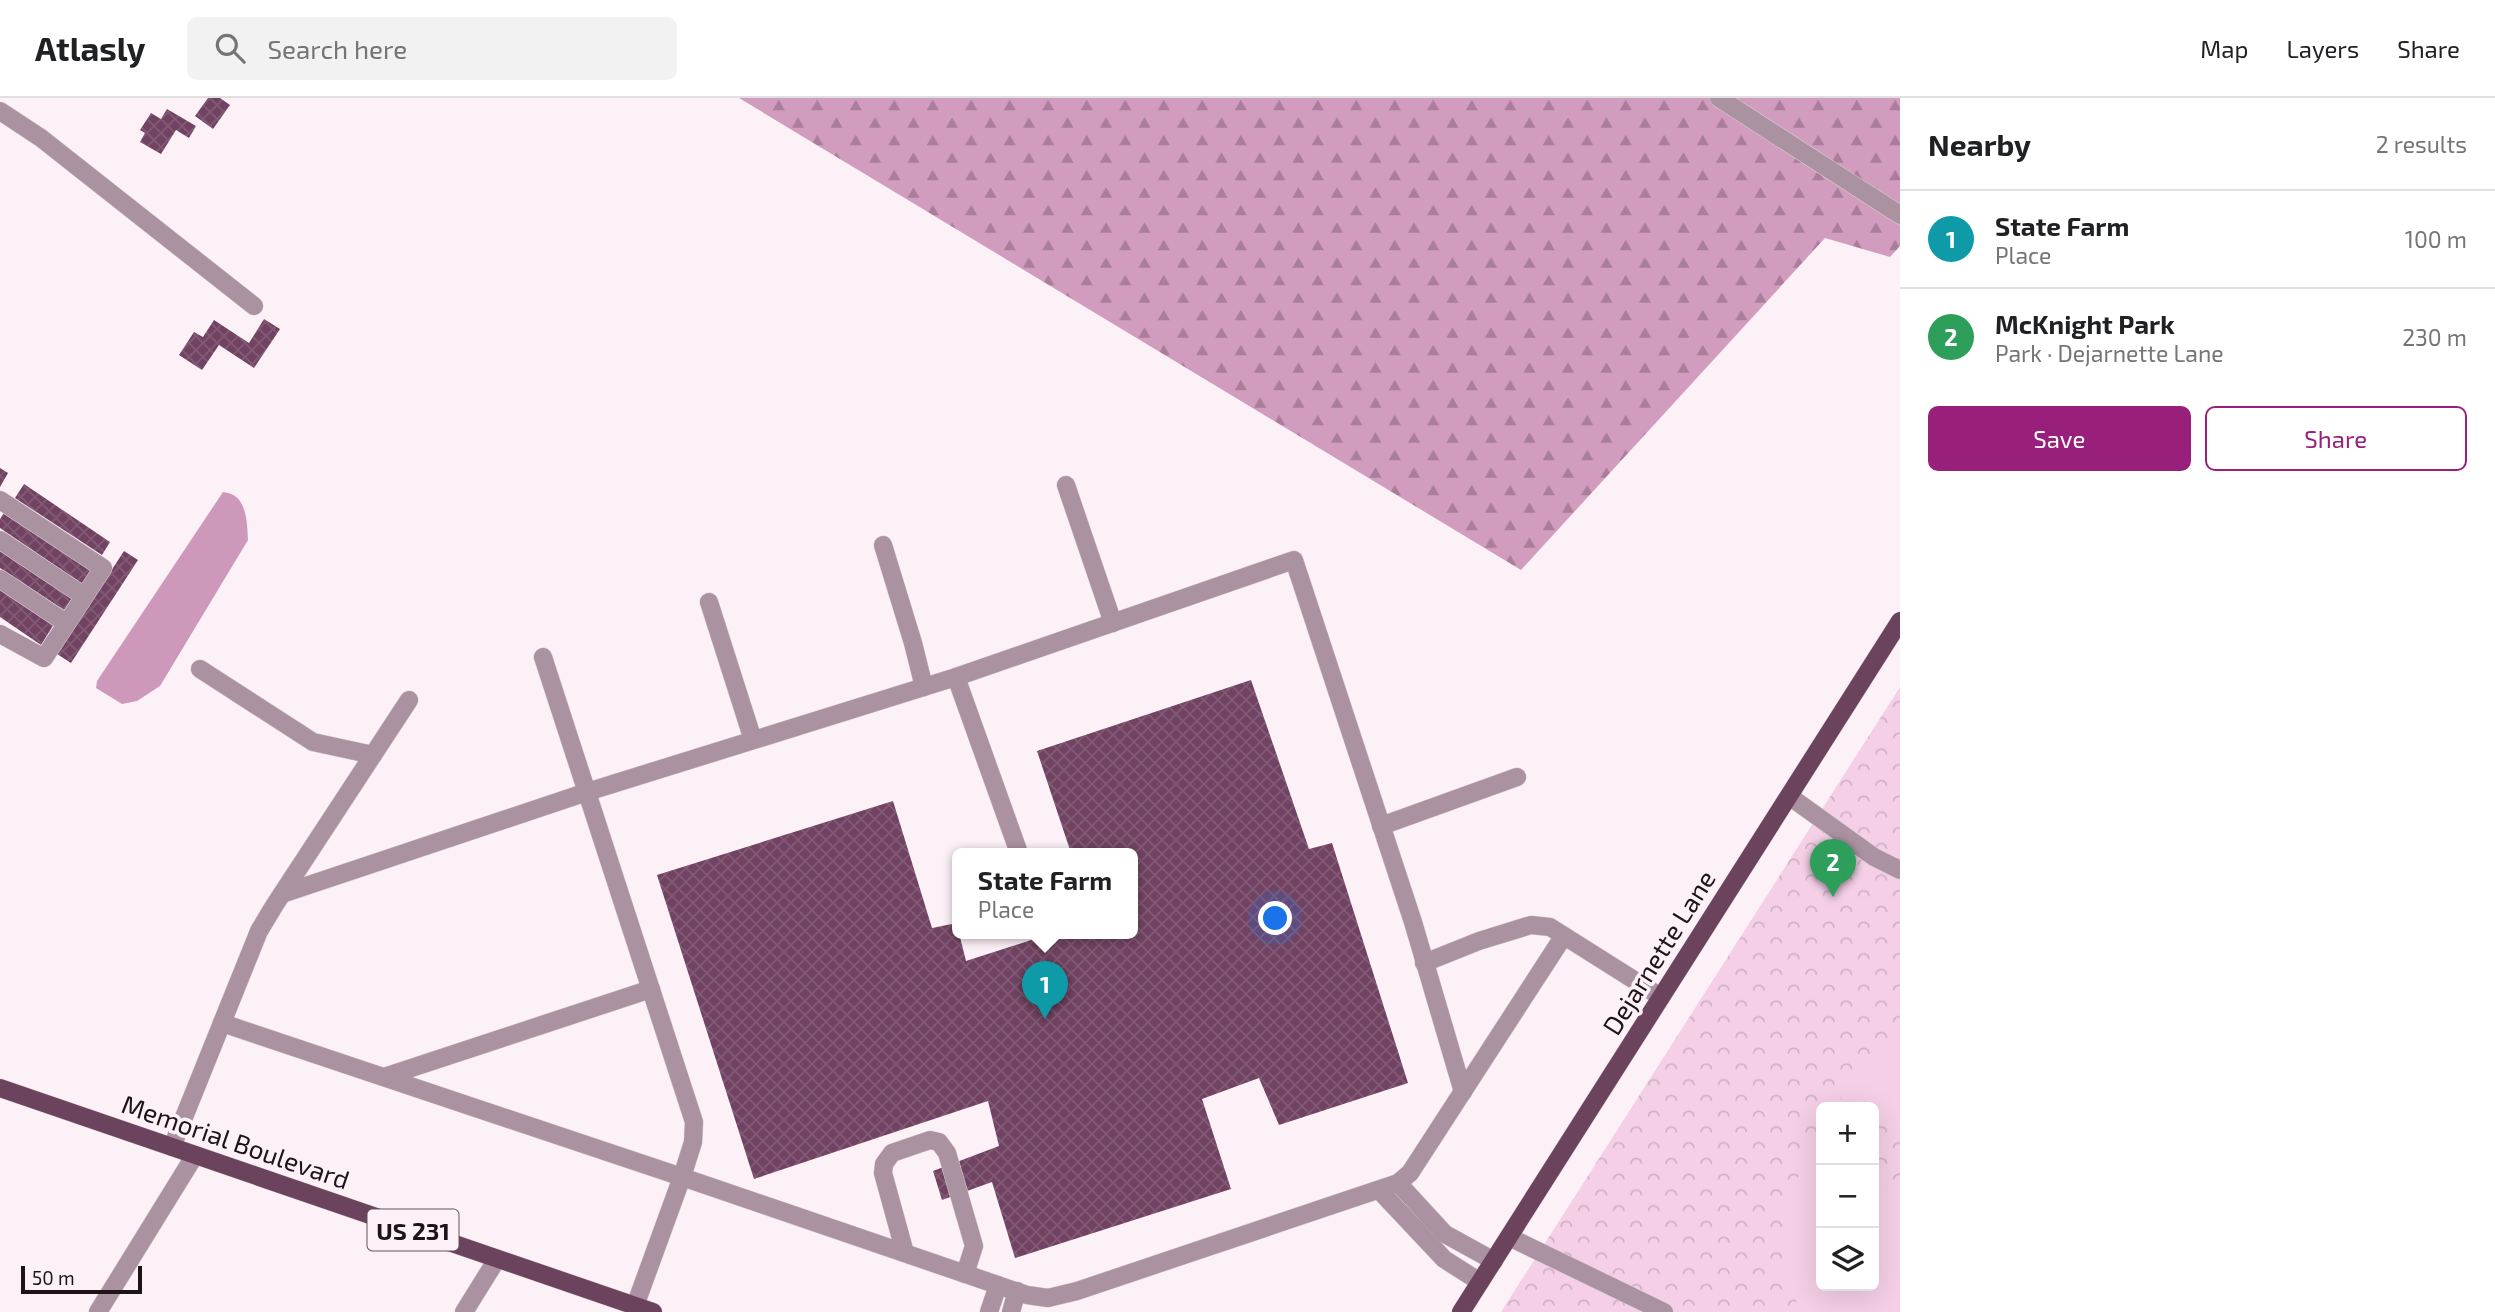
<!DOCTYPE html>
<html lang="en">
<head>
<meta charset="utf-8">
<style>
  :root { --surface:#fff; --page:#f2f2f2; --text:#202124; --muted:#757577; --line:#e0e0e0; --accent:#99207a }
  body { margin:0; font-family:"Exo 2",sans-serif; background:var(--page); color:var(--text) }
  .controls { position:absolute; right:21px; bottom:21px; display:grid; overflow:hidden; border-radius:10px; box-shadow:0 7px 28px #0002 }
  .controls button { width:63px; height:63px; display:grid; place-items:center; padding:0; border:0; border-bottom:2px solid var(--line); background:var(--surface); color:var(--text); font:35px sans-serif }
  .scale { position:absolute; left:21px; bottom:18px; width:121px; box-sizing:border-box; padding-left:7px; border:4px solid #1d1319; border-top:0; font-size:19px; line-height:24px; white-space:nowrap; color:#1d1319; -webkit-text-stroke:5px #fdf1f8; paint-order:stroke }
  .you { position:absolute; left:1276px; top:821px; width:24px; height:24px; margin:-18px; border:5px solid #fff; border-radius:50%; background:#1a73e8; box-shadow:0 0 0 10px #1a73e833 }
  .badge { display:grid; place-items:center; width:46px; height:46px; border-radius:50%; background:var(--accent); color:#fff; font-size:23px; font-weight:700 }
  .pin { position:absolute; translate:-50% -58px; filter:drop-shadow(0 2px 4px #0008) }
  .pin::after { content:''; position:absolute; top:37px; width:24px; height:21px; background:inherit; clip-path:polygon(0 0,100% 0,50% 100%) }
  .popup { position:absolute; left:952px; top:750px; width:186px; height:91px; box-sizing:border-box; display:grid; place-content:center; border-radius:10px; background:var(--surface); filter:drop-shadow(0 2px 5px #0005); font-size:23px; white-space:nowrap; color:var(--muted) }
  .popup b { font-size:26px; color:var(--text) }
  .popup::after { content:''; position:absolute; left:50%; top:100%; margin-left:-14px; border:14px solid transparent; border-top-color:var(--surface) }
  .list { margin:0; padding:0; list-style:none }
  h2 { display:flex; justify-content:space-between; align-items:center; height:91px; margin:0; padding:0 28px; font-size:30px }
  h2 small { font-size:23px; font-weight:400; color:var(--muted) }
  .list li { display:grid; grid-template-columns:46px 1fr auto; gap:21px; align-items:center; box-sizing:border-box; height:98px; padding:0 28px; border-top:2px solid var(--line) }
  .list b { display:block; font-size:26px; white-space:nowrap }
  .list p { margin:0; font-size:23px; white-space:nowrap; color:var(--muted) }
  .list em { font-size:23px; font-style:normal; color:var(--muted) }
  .actions { display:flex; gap:14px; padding:21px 28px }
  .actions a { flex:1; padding:16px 0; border:2px solid var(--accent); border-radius:10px; text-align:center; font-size:24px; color:var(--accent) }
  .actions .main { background:var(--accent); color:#fff }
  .icon { flex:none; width:38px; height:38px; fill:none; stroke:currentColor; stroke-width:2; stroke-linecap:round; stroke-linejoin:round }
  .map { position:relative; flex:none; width:1900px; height:1214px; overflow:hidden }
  header { display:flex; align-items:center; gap:42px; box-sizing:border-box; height:98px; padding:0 35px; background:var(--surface); border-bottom:2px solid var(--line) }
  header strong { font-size:33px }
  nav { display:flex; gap:38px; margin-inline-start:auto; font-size:24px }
  .search { width:490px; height:63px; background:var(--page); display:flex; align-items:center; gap:18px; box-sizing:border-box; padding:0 24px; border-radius:10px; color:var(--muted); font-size:26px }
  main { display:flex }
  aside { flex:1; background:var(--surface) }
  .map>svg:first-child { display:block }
  .forest { fill:url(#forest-firs) }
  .park { fill:url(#park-crowns); fill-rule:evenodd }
  .garden { fill:#f4cfe6 }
  .water { fill:#ce98ba }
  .building { fill:url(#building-cross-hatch) }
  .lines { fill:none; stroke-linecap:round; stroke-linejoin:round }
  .minor-casing { stroke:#d9cdd4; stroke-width:19 }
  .major-casing { stroke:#d9cdd4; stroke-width:19 }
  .minor { stroke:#ab92a1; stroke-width:18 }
  .major { stroke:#6b435d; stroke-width:18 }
  .labels { text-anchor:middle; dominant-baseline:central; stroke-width:7; stroke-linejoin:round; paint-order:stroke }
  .shield { fill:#fdf1f8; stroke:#60565c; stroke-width:2 }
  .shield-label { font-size:24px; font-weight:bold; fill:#1d1319 }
  .street-label { font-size:26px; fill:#1d1319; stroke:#fdf1f8 }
</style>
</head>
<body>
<header>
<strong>Atlasly</strong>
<div class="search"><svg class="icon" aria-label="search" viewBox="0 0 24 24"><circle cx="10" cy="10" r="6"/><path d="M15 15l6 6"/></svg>Search here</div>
<nav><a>Map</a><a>Layers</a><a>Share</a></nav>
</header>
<main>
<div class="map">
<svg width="1900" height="1214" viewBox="0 0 1900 1214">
  <defs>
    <pattern id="forest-firs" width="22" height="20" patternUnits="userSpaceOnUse" patternTransform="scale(1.75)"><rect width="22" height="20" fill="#d29cbe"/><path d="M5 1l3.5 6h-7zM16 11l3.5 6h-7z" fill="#aa7e9a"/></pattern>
    <pattern id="park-crowns" width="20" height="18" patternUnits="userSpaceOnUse" patternTransform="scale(1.75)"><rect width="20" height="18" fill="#f4cfe6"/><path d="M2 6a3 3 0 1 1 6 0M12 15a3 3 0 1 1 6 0" fill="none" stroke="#d1b1c5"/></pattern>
    <pattern id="building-cross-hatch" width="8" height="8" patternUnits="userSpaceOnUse" patternTransform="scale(1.75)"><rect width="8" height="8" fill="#724262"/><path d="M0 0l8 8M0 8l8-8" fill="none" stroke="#815a74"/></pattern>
  </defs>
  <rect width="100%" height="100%" fill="#fdf1f8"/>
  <polygon class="forest" points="739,0 1900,0 1900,148 1890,159 1825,140 1521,472"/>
  <path class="park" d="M 1900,589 L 1900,1214 L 1501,1214 ZM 1821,1009 L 1874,1009 L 1874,1188 L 1821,1188 Z"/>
  <g class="garden">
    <path d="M 1900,934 L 1900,1037 L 1874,1022 L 1874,1009 L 1851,1009 L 1840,1003 C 1853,975 1873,950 1900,934 Z"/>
    <path d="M 1813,1050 L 1821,1055 L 1821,1188 L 1874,1188 L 1874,1084 L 1900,1099 L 1900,1214 L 1802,1214 L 1799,1210 C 1774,1144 1779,1111 1813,1050 Z"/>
  </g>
  <path class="water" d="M 223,394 C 247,396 247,423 248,442 L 160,588 L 137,603 L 122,606 L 96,590 L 97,583 Z"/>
  <g class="building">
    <polygon points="208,0 220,0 230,7 213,31 195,18"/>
    <polygon points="167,11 196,28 189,40 176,32 161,56 140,44 145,35 140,32 151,15 161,21"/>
    <polygon points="264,221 280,231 254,270 219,247 202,272 179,257 194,234 203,239 214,222 249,245"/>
    <polygon points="0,370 8,375 0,389"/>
    <polygon points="24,386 110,444 102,457 15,400"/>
    <polygon points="5,413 91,472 82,486 0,430 0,421"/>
    <polygon points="0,451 73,499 64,512 0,470"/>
    <polygon points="124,453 138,462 71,565 57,556"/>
    <polygon points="0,490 54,526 41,547 0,519"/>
    <polygon points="1251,582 1309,751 1332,745 1408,985 1279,1027 1259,980 1202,1001 1231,1091 1015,1160 992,1084 942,1102 933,1073 999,1048 988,1003 754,1081 657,777 893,703 932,830 957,825 958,835 959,835 966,863 1053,835 1132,835 1132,755 1071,755 1037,653"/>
  </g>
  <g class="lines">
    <defs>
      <g id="minor">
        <polyline points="1719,0 1900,117"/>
        <polyline points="0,13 41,40 254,208"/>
        <polyline points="1066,387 1113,525"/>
        <polyline points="0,402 103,470 44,560 0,536"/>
        <polyline points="0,442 84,498"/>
        <polyline points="883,447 913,545 924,589"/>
        <polyline points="0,481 66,525"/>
        <polyline points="709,504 753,642"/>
        <polyline points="543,559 694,1024 693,1044 682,1079 635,1208"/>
        <polyline points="200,571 313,644 373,657"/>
        <polyline points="956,579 1019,755"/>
        <polyline points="1789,698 1874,759 1900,772"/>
        <polyline points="1381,728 1517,679"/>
        <polyline points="282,796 587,694 956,579 1294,462 1413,824 1463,994"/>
        <polyline points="1424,865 1479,843 1531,827 1550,829 1661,899"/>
        <polyline points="222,925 682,1079 1027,1197 1048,1200 1077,1193 1398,1085 1410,1075 1563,839"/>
        <polyline points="384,979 651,891"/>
        <polyline points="172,1049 259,833 274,808 409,602"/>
        <polyline points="1398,1085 1445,1136 1494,1163"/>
        <polyline points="1380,1093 1444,1161 1480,1184"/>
        <polyline points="1509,1139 1664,1214"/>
        <polyline points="905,1155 883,1075 884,1066 892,1055 930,1042 939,1044 947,1055 974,1148 965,1176"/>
        <polyline points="98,1214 195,1057"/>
        <polyline points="464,1214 497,1161"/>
        <polyline points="989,1214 998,1187"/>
        <polyline points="1011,1214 1017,1193"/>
      </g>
      <g id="major">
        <polyline points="0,990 653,1214"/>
        <polyline points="1461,1214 1900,523"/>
      </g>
    </defs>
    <use href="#minor" class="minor-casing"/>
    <use href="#major" class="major-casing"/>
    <use href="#minor" class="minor"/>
    <use href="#major" class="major"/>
  </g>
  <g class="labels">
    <rect class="shield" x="367.5" y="1111.5" width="91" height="41" rx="5"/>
    <g class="shield-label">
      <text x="413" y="1132">US 231</text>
    </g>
    <g class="street-label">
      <text transform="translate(1658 854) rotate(-58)">Dejarnette Lane</text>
      <text transform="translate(236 1043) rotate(19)">Memorial Boulevard</text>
    </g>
  </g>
</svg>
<div class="controls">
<button>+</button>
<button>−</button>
<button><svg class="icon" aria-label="layers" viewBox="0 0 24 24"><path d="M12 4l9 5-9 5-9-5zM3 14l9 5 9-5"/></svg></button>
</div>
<div class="scale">50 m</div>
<div class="you"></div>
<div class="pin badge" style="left:1045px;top:921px;background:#0f9aa8">1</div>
<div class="popup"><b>State Farm</b>Place</div>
<div class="pin badge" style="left:1833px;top:799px;background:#2e9e5b">2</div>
</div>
<aside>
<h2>Nearby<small>2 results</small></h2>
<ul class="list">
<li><span class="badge" style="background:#0f9aa8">1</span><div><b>State Farm</b><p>Place</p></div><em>100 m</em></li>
<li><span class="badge" style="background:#2e9e5b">2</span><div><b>McKnight Park</b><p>Park · Dejarnette Lane</p></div><em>230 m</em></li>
</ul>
<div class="actions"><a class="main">Save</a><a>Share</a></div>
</aside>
</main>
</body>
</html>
